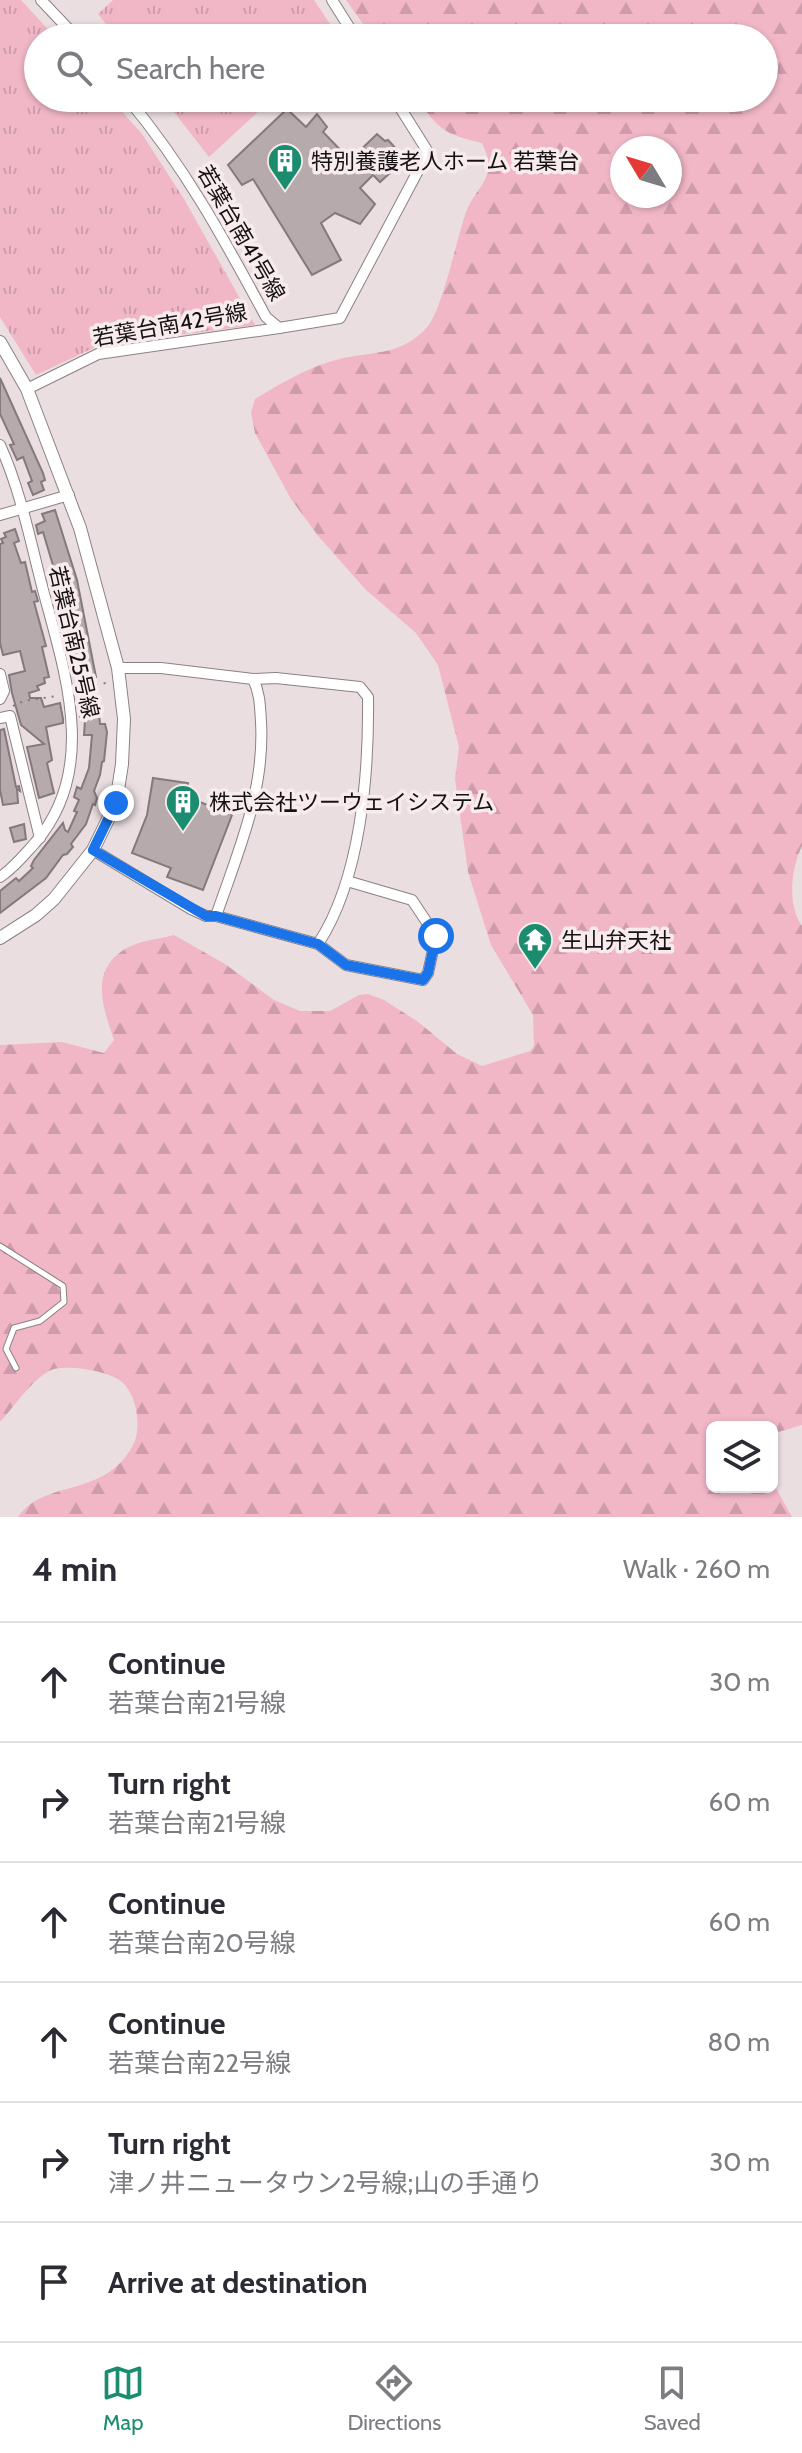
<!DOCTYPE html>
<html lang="en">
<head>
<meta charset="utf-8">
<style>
  :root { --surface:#fff; --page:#f2f2f3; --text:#2b2b33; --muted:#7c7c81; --line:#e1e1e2; --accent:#1b8c6d }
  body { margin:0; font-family:Cabin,"Noto Sans JP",sans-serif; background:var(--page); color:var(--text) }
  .controls { position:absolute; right:24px; bottom:24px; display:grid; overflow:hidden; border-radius:12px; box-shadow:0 2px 6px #0004 }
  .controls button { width:72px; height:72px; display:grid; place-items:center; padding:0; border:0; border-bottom:2px solid var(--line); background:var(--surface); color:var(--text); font:40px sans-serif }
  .compass { position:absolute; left:610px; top:136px; width:72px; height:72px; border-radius:50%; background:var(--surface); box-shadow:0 2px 6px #0004; rotate:308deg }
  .stop { position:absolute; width:24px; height:24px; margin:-18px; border:6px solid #1a73e8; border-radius:50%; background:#fff }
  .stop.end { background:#1a73e8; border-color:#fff; box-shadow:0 2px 8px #0008 }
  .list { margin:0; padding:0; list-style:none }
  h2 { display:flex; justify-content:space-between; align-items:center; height:104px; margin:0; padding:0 32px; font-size:34px }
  h2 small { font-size:26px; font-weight:400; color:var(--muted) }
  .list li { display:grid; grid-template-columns:52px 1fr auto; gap:24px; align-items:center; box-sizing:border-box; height:120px; padding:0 32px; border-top:2px solid var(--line) }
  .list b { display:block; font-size:30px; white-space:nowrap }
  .list p { margin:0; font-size:26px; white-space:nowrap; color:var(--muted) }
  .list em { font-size:26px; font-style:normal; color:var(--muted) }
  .icon { flex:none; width:44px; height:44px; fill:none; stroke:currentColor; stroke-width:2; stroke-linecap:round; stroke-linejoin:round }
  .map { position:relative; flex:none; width:802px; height:1517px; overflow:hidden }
  .search { position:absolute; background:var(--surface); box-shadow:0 2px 6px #0004; left:24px; right:24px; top:24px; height:88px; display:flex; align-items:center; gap:20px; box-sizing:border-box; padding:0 28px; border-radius:44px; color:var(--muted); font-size:30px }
  .sheet { height:824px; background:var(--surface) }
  nav { display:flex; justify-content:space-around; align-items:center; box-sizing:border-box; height:112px; border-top:2px solid var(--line); background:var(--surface); font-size:22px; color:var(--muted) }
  nav a { display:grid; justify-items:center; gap:4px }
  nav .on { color:var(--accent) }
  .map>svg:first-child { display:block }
  .grass { fill:url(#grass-tufts) }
  .forest { fill:url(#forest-firs); fill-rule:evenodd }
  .building { fill:#b6aaad; stroke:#84797c; stroke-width:2 }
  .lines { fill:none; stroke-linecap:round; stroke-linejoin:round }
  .service-casing { stroke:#8b8083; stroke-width:7 }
  .minor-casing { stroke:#8b8083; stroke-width:12 }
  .tertiary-casing { stroke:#8b8083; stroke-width:14 }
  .path { stroke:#827a7c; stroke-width:2; stroke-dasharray:2 6; stroke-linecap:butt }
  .service { stroke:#fff; stroke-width:5 }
  .minor { stroke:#fff; stroke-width:10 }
  .tertiary { stroke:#fff; stroke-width:12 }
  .route { stroke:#1a73e8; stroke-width:10 }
  .labels { text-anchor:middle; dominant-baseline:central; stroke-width:7; stroke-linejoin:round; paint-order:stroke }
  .poi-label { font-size:22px; fill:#161213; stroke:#f8ebee; text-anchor:start }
  .street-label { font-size:22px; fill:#161213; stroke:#f8ebee }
</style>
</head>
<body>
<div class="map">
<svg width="802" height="1517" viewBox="0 0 802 1517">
  <defs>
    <pattern id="grass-tufts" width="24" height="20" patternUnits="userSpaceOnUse" patternTransform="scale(2)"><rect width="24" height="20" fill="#f1b7c7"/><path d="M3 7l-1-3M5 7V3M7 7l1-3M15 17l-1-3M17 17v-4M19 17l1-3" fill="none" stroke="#ce9caa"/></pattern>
    <pattern id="forest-firs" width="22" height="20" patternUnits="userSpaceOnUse" patternTransform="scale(2)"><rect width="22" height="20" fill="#f1b7c7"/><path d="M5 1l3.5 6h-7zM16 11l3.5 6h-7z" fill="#ce9caa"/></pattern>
  </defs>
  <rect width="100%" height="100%" fill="#eadee1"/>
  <g class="grass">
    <polygon points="0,0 21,0 56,38 38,38 38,98 110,98 142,134 184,199 255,325 100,345 36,375 0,317"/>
    <polygon points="113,0 314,0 339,37 117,38 98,14"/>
    <polygon points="163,98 273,98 209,157"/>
  </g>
  <path class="forest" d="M 346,0 L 802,0 L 802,846 C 791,869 787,904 802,926 L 802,1425 L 772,1434 L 772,1427 L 712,1427 L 712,1487 L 772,1487 L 772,1481 L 792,1517 L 18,1517 C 45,1478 105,1499 133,1445 C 142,1428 137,1395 122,1382 C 109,1371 67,1364 51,1370 C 31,1380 15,1406 0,1422 L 0,1045 L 62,1042 L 104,1053 L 114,1040 C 103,1008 89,971 125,949 C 138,941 159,939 174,935 L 225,964 L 274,1000 L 300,1011 L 330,1011 L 359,995 L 368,994 L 384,1000 L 417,1021 L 457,1054 L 482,1066 L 530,1051 L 534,1046 L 533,1015 L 491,945 L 468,872 L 455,779 L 459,747 L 438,665 L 416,633 L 366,590 L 319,537 L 291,499 L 255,433 L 251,413 L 255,399 C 280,384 305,369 332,361 C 367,350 400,359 428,326 C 442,309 457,239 465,215 C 475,185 500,180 482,143 C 443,134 440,130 416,98 L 764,98 L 764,38 L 373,38 ZM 622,148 L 670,148 L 670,196 L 622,196 Z"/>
  <g class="building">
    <polygon points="287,109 306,127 317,114 327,127 323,132 350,160 377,134 385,141 388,140 399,152 394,157 400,164 380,182 373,175 360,188 375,204 360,224 335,213 321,223 341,260 312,275 253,179 242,185 228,165"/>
    <polygon points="0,378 43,473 45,480 41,482 44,490 33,495 28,483 32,481 23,457 17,460 10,445 14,444 0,414"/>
    <polygon points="55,510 77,580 96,677 80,680 70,636 74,636 69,615 67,616 62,597 54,599 52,590 57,589 53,572 55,572 43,532 38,534 36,525 45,521 42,514"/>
    <polygon points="15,529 19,541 14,543 21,563 25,562 32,592 35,591 38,601 34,602 46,646 42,647 49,677 44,678 45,683 37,686 39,690 29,693 30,698 41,698 44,707 60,703 63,719 63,723 46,727 52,760 47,763 54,793 39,798 27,747 44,744 21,725 12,693 9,675 25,671 20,651 3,655 0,643 0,544 3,543 1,539 6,537 4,533"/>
    <polygon points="83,696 97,696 100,724 105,724 107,732 104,761 102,762 100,775 94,791 97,798 95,805 93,804 86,824 71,844 73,847 67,854 63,855 46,878 0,913 0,891 16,878 19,881 33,868 31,866 34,860 63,823 65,830 68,832 77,812 74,811 79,800 74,797 77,787 81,789 89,768 92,735 84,735 85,720 80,717 80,708 84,707"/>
    <polygon points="4,729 16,787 19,786 20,791 17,789 18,803 3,805 0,790 0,730"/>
    <polygon points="153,778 188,783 185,796 232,815 203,890 167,877 171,868 132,853 147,815"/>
    <polygon points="24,824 26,839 14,842 10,828"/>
  </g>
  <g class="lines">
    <defs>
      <polyline id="service" points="0,1246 63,1286 64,1302 40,1321 14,1328 6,1349 16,1368"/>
      <g id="minor">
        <polyline points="41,0 77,38"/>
        <polyline points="332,0 356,38"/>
        <path d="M 127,98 C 185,167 224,239 266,317 L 279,328 L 340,318 L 428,152 L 394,98"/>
        <polyline points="27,389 98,354 279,328"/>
        <path d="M 0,445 C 20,489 30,539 42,586 C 64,670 100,768 35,843 C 24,855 14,868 0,877"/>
        <polyline points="0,515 69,495"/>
        <path d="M 118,668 L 161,668 L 253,679 C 260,693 260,706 261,722 C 265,791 238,852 216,916 L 318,944 C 361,879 369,773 368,697 L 360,687 L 276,678 L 253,679"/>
        <polyline points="0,674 4,691 0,699"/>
        <polyline points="0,718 10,716 40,838"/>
        <polyline points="93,850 191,909 206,916 216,916"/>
        <polyline points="318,944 346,965 423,980 428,973 436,936 412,900 347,881"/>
      </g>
      <polyline id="tertiary" points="0,342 27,389 80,528 118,668 124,719 122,764 116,803 93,850 54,899 36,915 0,938"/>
    </defs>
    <use href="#service" class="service-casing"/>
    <use href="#minor" class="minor-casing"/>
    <use href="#tertiary" class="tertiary-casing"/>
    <g class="path">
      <polyline points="80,688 106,683"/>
      <polyline points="13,706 24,701 57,696"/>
    </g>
    <use href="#service" class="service"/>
    <use href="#minor" class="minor"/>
    <use href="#tertiary" class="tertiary"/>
  </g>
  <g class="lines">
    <polyline class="route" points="116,803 93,850 206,916 216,916 318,944 346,965 423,980 428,973 436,936"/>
  </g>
  <defs>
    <symbol id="building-pin" viewBox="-11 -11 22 30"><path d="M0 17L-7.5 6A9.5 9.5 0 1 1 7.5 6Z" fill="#1b8c6d" stroke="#f8ebee"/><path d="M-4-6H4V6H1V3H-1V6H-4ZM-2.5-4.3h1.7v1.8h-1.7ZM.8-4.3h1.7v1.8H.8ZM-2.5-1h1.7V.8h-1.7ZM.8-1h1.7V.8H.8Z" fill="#fff"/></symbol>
    <symbol id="temple-pin" viewBox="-11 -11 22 30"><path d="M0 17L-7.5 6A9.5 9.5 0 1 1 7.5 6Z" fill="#1b8c6d" stroke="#f8ebee"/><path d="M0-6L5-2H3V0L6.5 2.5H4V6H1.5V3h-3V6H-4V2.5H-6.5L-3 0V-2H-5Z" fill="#fff"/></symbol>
  </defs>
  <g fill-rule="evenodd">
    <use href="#building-pin" x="265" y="141" width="40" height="54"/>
    <use href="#building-pin" x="163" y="782" width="40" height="54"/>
    <use href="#temple-pin" x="515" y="920" width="40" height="54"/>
  </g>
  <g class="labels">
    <g class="poi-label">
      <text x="311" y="161">特別養護老人ホーム 若葉台</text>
      <text x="209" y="802">株式会社ツーウェイシステム</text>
      <text x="561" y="940">生山弁天社</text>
    </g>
    <g class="street-label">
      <text transform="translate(241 233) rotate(60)">若葉台南41号線</text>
      <text transform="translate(170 325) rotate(-10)">若葉台南42号線</text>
      <text transform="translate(74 642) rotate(77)">若葉台南25号線</text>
    </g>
  </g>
</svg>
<div class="controls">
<button><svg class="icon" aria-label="layers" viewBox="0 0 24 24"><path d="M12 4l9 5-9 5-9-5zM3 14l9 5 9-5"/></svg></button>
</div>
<svg class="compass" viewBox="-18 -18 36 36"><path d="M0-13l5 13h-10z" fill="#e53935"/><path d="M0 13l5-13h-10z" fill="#7c7c81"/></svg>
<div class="stop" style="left:436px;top:936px"></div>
<div class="stop end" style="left:116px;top:803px"></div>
<div class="search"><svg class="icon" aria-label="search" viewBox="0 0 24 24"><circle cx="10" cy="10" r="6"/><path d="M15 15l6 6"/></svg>Search here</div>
</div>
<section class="sheet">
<h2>4 min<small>Walk · 260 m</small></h2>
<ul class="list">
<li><svg class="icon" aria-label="ahead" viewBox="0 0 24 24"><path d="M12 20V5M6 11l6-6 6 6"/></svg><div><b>Continue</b><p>若葉台南21号線</p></div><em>30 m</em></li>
<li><svg class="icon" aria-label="right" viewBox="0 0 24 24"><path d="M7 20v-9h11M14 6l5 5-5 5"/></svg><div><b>Turn right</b><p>若葉台南21号線</p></div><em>60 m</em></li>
<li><svg class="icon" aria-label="ahead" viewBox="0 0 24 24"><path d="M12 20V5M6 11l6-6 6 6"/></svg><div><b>Continue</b><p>若葉台南20号線</p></div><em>60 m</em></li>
<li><svg class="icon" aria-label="ahead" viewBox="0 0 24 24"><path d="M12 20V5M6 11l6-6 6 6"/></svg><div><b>Continue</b><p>若葉台南22号線</p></div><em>80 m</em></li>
<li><svg class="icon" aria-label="right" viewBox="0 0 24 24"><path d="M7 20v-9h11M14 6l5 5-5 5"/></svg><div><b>Turn right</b><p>津ノ井ニュータウン2号線;山の手通り</p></div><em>30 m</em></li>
<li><svg class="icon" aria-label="arrive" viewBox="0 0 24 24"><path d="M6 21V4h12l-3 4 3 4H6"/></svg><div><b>Arrive at destination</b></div></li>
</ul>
</section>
<nav>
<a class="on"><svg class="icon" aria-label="map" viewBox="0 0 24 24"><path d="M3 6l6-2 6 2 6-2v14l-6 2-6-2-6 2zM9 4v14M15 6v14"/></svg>Map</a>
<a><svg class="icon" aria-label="directions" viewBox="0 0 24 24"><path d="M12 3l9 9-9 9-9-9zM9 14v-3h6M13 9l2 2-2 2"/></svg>Directions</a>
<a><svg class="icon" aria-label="saved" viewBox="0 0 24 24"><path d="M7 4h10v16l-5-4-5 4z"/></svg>Saved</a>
</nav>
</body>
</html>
